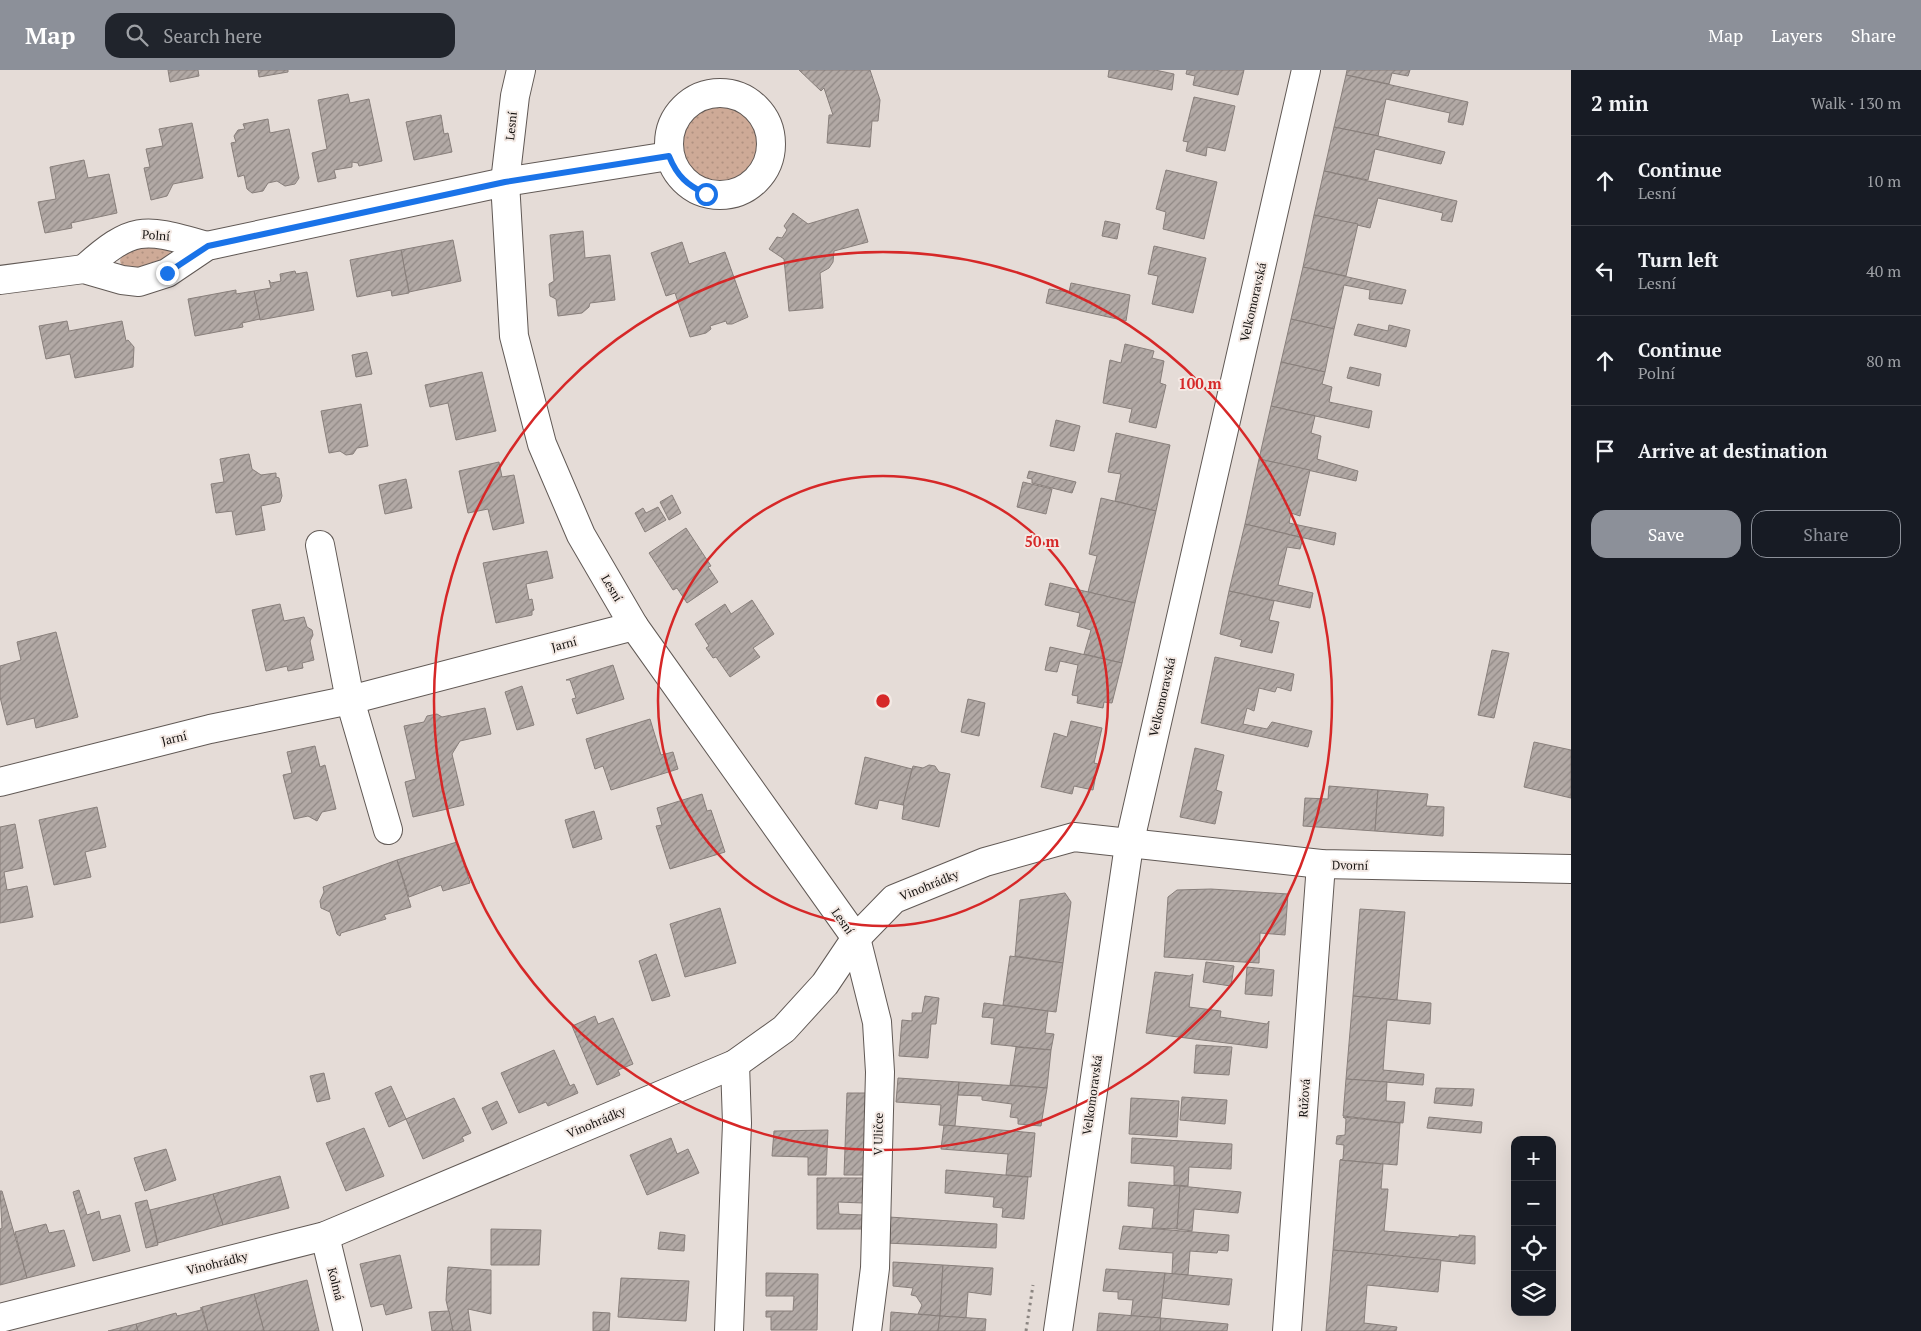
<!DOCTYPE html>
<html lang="en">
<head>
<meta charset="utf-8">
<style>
  :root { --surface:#171b24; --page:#20242c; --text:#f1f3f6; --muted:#9ea1a6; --line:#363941; --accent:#8c9099 }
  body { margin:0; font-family:"PT Serif",serif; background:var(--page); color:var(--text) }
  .controls { position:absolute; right:15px; bottom:15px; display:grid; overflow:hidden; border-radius:10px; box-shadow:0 5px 20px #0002 }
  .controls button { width:45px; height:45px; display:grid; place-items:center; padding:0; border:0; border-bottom:1px solid var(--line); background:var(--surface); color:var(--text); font:25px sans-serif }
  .stop { position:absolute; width:15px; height:15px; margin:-11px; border:4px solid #1a73e8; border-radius:50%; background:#fff }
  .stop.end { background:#1a73e8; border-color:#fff; box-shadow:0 1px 5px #0008 }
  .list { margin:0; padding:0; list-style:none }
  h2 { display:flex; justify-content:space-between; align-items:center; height:65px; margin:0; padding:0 20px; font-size:21px }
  h2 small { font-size:16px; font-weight:400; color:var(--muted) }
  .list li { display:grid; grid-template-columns:32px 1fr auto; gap:15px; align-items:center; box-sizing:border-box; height:90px; padding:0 20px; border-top:1px solid var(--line) }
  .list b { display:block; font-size:19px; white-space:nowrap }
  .list p { margin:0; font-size:16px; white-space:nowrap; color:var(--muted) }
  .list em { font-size:16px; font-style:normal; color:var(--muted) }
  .actions { display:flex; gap:10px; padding:15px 20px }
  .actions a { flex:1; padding:11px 0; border:1px solid var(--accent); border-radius:15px; text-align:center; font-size:18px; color:var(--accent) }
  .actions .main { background:var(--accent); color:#fff }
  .icon { flex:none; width:28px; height:28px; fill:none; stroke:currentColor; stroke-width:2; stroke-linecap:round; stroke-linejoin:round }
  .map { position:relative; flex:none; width:1571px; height:1261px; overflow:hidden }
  header { display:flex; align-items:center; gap:30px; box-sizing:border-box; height:70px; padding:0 25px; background:var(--accent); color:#fff }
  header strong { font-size:24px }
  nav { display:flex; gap:28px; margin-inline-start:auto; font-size:18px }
  .search { width:350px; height:45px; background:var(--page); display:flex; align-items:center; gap:12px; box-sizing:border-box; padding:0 18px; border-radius:15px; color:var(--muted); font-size:19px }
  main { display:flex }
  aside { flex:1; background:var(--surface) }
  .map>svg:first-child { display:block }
  .green { fill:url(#green-dots) }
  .building { fill:url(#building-hatch); stroke:#887f7b }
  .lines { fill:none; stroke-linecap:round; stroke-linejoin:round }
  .street-casing { stroke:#615955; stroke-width:30 }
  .secondary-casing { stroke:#615955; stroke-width:30 }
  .path { stroke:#8a8480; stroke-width:3; stroke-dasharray:2.5 4; stroke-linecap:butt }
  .street { stroke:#fff; stroke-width:28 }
  .secondary { stroke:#fff; stroke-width:28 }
  .route { stroke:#1a73e8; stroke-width:6 }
  .ring { fill:none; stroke:#d62828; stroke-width:2.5 }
  .labels { text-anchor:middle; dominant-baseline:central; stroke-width:4; stroke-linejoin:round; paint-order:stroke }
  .street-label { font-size:12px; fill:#161311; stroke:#f3e9e4 }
  .centre { fill:#d62828; stroke:#f3e9e4; stroke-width:2.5 }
  .ring-label { font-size:15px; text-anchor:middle; font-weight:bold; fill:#d62828; stroke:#f3e9e4; stroke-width:4; stroke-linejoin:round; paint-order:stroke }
</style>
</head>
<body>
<header>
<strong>Map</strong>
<div class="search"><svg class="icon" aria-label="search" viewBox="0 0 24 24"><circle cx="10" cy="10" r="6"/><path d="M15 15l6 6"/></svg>Search here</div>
<nav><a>Map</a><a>Layers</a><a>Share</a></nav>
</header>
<main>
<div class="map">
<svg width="1571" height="1261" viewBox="0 0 1571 1261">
  <defs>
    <pattern id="green-dots" width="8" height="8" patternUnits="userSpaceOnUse" patternTransform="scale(1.25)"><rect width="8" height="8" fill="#ceaa97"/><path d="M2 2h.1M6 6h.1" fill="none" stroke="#b09181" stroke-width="1.8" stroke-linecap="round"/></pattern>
    <pattern id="building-hatch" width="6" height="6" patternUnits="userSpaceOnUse" patternTransform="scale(1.25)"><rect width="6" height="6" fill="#b2a9a5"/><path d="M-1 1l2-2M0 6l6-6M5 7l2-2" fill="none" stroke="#908885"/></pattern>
  </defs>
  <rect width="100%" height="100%" fill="#e5dcd7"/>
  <g class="green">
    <circle cx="719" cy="74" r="43"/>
    <path d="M 142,176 L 168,177 L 171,181 L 168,189 C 154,196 136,205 121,195 L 120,190 L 123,185 Z"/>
  </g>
  <g class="building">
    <polygon points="168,0 198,0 199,6 170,12"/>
    <polygon points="258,0 288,0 288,2 259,7"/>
    <polygon points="799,0 870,0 880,30 878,51 872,51 870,77 827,73 829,45 833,45 824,18 821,21"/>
    <polygon points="1109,0 1155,0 1174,4 1172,20 1108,7"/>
    <polygon points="1187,0 1244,0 1238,25 1193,15 1195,6 1186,4"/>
    <polygon points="1347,0 1410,0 1408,6 1392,3 1389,14 1346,5"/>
    <polygon points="1346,5 1468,32 1463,55 1448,52 1450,43 1386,29 1378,66 1334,57"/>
    <polygon points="348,24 350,33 369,29 382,91 359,96 358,93 352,92 352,97 334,100 336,108 318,112 312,83 327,79 318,30"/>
    <polygon points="1194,27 1235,36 1225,81 1207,77 1206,86 1186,81 1188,72 1183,71"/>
    <polygon points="441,45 444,64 448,63 452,82 414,90 406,52"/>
    <polygon points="268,49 270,63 289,59 299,108 295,114 285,116 277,111 268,113 263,121 252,123 247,119 244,105 238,107 231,73 236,72 234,66 238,60 245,59 243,54"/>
    <polygon points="192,53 203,108 173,114 167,126 151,130 144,98 150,97 146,79 163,76 159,59"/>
    <polygon points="1334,57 1378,66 1445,82 1441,94 1375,79 1368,110 1324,101"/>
    <polygon points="84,90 88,108 109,104 117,143 71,153 72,158 45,163 38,132 56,129 50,97"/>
    <polygon points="1166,100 1217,112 1204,169 1163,159 1166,142 1156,139"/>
    <polygon points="1324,101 1457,131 1452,152 1441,150 1443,143 1378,128 1370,158 1314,145"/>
    <polygon points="858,139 868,172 834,181 833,192 829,198 820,203 823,238 789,241 784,189 769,179 777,167 782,168 787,160 784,156 793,143 808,154"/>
    <polygon points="1314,145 1358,154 1346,206 1303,197"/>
    <polygon points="1105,151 1120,154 1117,169 1102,166"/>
    <polygon points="583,161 585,188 610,185 615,230 590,233 589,237 582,243 558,246 556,229 550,226 549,214 554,211 550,165"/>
    <polygon points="453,170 461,211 409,222 401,180"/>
    <polygon points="682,172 689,194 725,182 748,247 732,254 727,254 726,251 710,256 711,259 706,263 690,267 675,223 666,226 651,183"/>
    <polygon points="1154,176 1206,188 1193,243 1152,234 1158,206 1148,204"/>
    <polygon points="401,180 409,223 392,226 391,220 357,227 350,190"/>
    <polygon points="1303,197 1406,220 1402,234 1369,229 1370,220 1344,215 1334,259 1291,249"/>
    <polygon points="295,201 296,204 307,202 314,240 260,250 254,221 271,218 269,210 271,213 281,211 280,204"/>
    <polygon points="1071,213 1130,225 1126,251 1046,233 1049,219 1069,222"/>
    <polygon points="236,220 236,224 254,221 260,249 242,253 243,257 195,266 188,229"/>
    <polygon points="1291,249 1334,259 1325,302 1281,292"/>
    <polygon points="67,251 69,261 122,251 126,271 128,270 134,277 133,297 75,308 70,284 46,289 39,256"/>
    <polygon points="1358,254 1388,261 1389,255 1410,260 1406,277 1354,265"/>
    <polygon points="1125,274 1154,281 1152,288 1164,291 1160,313 1166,315 1156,358 1129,352 1132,339 1103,333 1110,290 1121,293"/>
    <polygon points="367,282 372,304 356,307 352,285"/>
    <polygon points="1281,292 1325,302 1322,314 1332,317 1329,332 1372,341 1369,358 1271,336"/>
    <polygon points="1350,297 1381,304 1379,316 1347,308"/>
    <polygon points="482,302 496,361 456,370 448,333 430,337 425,315"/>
    <polygon points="361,334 368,376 357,378 353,384 346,385 340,381 329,383 321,341"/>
    <polygon points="1271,336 1315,346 1311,363 1321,366 1317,389 1358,401 1356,411 1259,389"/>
    <polygon points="1056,350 1080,356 1074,381 1050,376"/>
    <polygon points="1116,363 1170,375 1156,441 1115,431 1121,404 1108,402"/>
    <polygon points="249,384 252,399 261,405 276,403 276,407 279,408 282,426 280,432 261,436 265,460 236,465 232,441 216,443 211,414 224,412 220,389"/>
    <polygon points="1259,389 1310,400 1300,446 1291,443 1289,453 1336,463 1334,475 1245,454"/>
    <polygon points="499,392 502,407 514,405 524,453 493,460 488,439 468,443 459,401"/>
    <polygon points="1029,401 1076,412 1072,423 1032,413 1032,409 1027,408"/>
    <polygon points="406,409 412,438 385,444 379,415"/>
    <polygon points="1023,412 1052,419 1046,444 1017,437"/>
    <polygon points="672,425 681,443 669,450 660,432"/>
    <polygon points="1101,428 1156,441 1135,533 1088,522 1097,486 1089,484"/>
    <polygon points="658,437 666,450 645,462 635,443 643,438 646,443"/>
    <polygon points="1245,454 1303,468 1300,479 1287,477 1278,515 1313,523 1310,538 1229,521"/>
    <polygon points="686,458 711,496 708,497 718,512 687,533 677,518 673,520 649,483"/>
    <polygon points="547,481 553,508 526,514 529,530 532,529 534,540 532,541 532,545 496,553 483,493"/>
    <polygon points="1050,513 1135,533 1122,593 1084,584 1091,560 1077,556 1080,543 1045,535"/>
    <polygon points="1229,521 1274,531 1269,550 1279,552 1272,583 1240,576 1242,570 1220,564"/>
    <polygon points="752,530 774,564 753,578 760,587 730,607 716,587 713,588 706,578 709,576 695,554 725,534 731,544"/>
    <polygon points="280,534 284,551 304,547 307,557 312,560 313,565 310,571 314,590 302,593 303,598 288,601 287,596 266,601 252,540"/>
    <polygon points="56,562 78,647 36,658 34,648 7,655 0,627 0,596 21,590 17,572"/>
    <polygon points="1050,577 1122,593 1112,633 1104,632 1103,638 1077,633 1078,626 1072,625 1078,595 1060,591 1057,602 1045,600"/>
    <polygon points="1492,580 1509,583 1494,648 1478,645"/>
    <polygon points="1215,587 1294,604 1291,621 1277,617 1275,622 1259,618 1254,641 1247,638 1243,654 1267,659 1272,652 1312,661 1308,677 1201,653"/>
    <polygon points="613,595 624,629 577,644 572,629 576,628 570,610 566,610"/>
    <polygon points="522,616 534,655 517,660 505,622"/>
    <polygon points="968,629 985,633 979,666 961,662"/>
    <polygon points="485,638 491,664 460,671 452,684 464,735 413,747 405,712 416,709 404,656 424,652 427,646 437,644 442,647"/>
    <polygon points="650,649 661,685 673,682 678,699 611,720 603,696 595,699 586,669"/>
    <polygon points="1071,651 1102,658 1094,693 1098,694 1093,720 1074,716 1072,724 1041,717 1054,663 1067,667"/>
    <polygon points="1534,672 1571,680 1571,728 1524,717"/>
    <polygon points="315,676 320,697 325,695 336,739 322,742 317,751 308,746 294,749 283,705 292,703 287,682"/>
    <polygon points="1195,678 1224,685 1216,720 1222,722 1215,754 1180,747"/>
    <polygon points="865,687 912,699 903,735 879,730 877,739 855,734"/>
    <polygon points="929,695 935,696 939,702 950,704 939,757 902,749 904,735 903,735 913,696 923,698"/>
    <polygon points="1329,716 1378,720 1375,761 1303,756 1305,728 1328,729"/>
    <polygon points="1378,720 1428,724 1426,736 1444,737 1443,766 1375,761"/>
    <polygon points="702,724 707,741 711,740 725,782 670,799 656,756 662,755 657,738"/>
    <polygon points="97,737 106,777 85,782 91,807 54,815 39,750"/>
    <polygon points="594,741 602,769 573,778 565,750"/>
    <polygon points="15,754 23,798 4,802 7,820 27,816 33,847 0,853 0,757"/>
    <polygon points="457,772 470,813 443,821 441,815 409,827 397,790"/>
    <polygon points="397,790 411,837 384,845 386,849 341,863 340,866 337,864 330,842 321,838 320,831 324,822 323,817"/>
    <polygon points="1211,819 1288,824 1285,865 1260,863 1259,893 1164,887 1168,827 1177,820"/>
    <polygon points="1065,823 1071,832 1063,893 1015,886 1020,830"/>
    <polygon points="720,838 736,893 685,907 670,854"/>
    <polygon points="1360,839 1405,842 1397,930 1353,926"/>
    <polygon points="656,884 670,926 652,931 639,891"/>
    <polygon points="1010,886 1063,893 1056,942 1003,935"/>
    <polygon points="1206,892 1234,896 1231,916 1203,912"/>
    <polygon points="1247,897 1274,900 1272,926 1245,924"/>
    <polygon points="1155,902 1190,906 1193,904 1189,937 1221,941 1220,947 1267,954 1269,951 1267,978 1146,963"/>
    <polygon points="925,926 939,928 936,954 931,954 928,988 899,986 902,950 912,951 912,943 922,943"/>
    <polygon points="1353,926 1431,933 1430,954 1387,950 1383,1000 1424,1004 1423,1015 1346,1009"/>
    <polygon points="984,933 1048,941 1045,963 1054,964 1051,980 991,974 994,948 982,947"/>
    <polygon points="595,946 598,954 613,948 633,994 618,1000 620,1005 597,1015 572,956"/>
    <polygon points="1196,975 1232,977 1229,1005 1194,1003"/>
    <polygon points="1016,977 1051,980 1047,1018 1010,1015"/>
    <polygon points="554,980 570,1016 574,1014 578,1023 548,1036 546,1032 519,1043 501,1003"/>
    <polygon points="324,1003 330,1029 317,1032 310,1006"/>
    <polygon points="898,1008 959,1012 955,1056 939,1055 941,1035 896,1032"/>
    <polygon points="1346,1009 1387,1012 1386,1031 1405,1032 1403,1053 1343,1046"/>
    <polygon points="959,1012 1047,1018 1041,1056 1018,1054 1018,1048 1010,1047 1012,1034 982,1030 982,1026 958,1025"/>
    <polygon points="391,1016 406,1049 389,1057 375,1023"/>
    <polygon points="1436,1018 1474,1019 1472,1036 1434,1033"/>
    <polygon points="847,1023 872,1023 869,1105 844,1105"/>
    <polygon points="1182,1027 1227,1030 1225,1054 1180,1050"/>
    <polygon points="454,1028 471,1063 462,1067 464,1071 423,1089 406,1049"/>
    <polygon points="1131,1028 1179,1031 1177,1067 1129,1064"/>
    <polygon points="497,1031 507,1053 492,1060 482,1038"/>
    <polygon points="1343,1047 1400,1053 1397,1095 1340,1090 1343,1089 1344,1075 1336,1074 1337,1066 1345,1065 1346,1049"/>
    <polygon points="1429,1047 1482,1052 1481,1063 1427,1058"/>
    <polygon points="944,1055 1035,1063 1031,1107 1006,1105 1008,1084 941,1079"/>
    <polygon points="364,1058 384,1106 346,1121 326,1073"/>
    <polygon points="828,1060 826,1105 808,1105 808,1087 772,1086 774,1061"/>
    <polygon points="671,1068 677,1084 688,1079 699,1103 647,1125 630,1085"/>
    <polygon points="1132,1068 1232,1074 1231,1099 1189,1097 1188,1116 1174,1115 1174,1096 1131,1093"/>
    <polygon points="166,1079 176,1110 145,1121 134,1088"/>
    <polygon points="1340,1090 1383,1094 1381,1119 1388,1119 1384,1161 1459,1167 1459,1165 1475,1166 1475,1194 1333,1180"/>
    <polygon points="946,1100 1028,1107 1024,1149 1002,1147 1003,1138 993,1137 994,1127 945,1123"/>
    <polygon points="280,1106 289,1138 223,1155 213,1124"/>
    <polygon points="817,1108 864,1108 863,1133 838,1132 839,1144 863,1145 863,1139 870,1139 870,1159 817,1159"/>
    <polygon points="1129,1112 1180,1116 1177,1159 1152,1158 1154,1138 1128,1136"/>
    <polygon points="1180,1116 1241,1122 1238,1143 1194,1139 1192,1161 1177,1159"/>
    <polygon points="79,1120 87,1145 99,1141 101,1150 120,1145 130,1181 93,1191 73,1122"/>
    <polygon points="0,1121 2,1121 27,1208 0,1215 0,1159 2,1158"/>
    <polygon points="213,1124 223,1155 158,1173 150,1140"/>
    <polygon points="147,1130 158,1175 146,1178 135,1133"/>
    <polygon points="889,1147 997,1154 996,1178 886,1173"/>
    <polygon points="46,1154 49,1163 64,1160 75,1196 27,1208 15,1162"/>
    <polygon points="1123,1156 1229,1165 1228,1181 1218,1180 1217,1183 1190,1181 1188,1205 1172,1204 1173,1183 1119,1179"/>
    <polygon points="491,1159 541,1160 539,1195 491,1195"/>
    <polygon points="660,1162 685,1165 684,1181 658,1179"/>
    <polygon points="1333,1180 1441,1190 1438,1222 1367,1215 1364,1253 1397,1257 1396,1261 1326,1261"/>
    <polygon points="400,1185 412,1238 386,1245 383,1234 371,1237 360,1194"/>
    <polygon points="893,1192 943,1195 940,1246 918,1244 922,1235 916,1226 911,1225 913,1218 893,1216"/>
    <polygon points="943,1195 993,1198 991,1225 968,1222 966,1248 940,1246"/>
    <polygon points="448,1197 491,1200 491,1244 468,1239 471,1261 453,1261 446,1230"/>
    <polygon points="1106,1199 1165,1203 1160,1248 1131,1246 1133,1230 1118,1229 1118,1222 1103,1221"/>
    <polygon points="766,1203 818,1204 817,1260 771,1260 771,1247 766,1247 766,1241 793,1241 794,1226 766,1226"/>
    <polygon points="1165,1203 1232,1209 1229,1235 1162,1228"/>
    <polygon points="621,1208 689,1211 686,1251 618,1247"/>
    <polygon points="307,1210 319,1261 264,1261 254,1224"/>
    <polygon points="254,1224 264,1261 208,1261 202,1237"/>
    <polygon points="201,1237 208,1261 138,1261 136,1254 176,1243 177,1246 201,1240"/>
    <polygon points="449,1241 453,1261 432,1261 429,1242"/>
    <polygon points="593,1242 610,1243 609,1261 593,1261"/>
    <polygon points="891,1242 940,1246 938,1261 890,1261"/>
    <polygon points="1099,1243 1161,1248 1160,1261 1097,1261"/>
    <polygon points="940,1246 986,1249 985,1261 938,1261"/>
    <polygon points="1161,1248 1228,1254 1227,1261 1160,1261"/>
    <polygon points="136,1254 138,1261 108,1261"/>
  </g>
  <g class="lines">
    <defs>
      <g id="street">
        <polyline points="521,0 515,26 505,112 514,266 542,374 581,465 634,556 856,868 877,952 880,1002 875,1198 867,1261"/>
        <circle cx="720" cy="74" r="51"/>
        <path d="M 84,199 C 135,153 145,159 207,176"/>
        <polyline points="0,210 84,199 122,210 139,212 167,203 207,176 505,112 669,86"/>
        <polyline points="320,475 350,630 388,760"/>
        <polyline points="0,712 210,659 350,630 634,556"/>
        <polyline points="325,1166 348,1261"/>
        <polyline points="0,1248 325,1166 735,994 784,959 825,914 856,868 894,829 985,792 1074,767 1321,794 1571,799"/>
        <polyline points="729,1261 737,1053 735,994"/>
        <polyline points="1287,1261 1321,794"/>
      </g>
      <polyline id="secondary" points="1058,1261 1129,775 1306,0"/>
    </defs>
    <use href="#street" class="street-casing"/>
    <use href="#secondary" class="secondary-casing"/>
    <polyline class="path" points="1026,1261 1033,1215"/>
    <use href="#street" class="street"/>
    <use href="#secondary" class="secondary"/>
  </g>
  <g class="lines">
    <path class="route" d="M 167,203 L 208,176 L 236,170 L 505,112 L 669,86 C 677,106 687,115 706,124"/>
  </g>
  <g class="ring">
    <circle cx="883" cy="631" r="225"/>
    <circle cx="883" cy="631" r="449"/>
  </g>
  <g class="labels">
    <g class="street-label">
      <text transform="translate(511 56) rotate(-84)">Lesní</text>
      <text transform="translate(156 165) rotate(4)">Polní</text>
      <text transform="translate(1253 232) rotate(-77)">Velkomoravská</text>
      <text transform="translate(612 518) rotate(59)">Lesní</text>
      <text transform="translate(564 574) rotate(-15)">Jarní</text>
      <text transform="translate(1162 627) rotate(-77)">Velkomoravská</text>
      <text transform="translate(174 668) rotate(-14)">Jarní</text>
      <text transform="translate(1350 795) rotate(1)">Dvorní</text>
      <text transform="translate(929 815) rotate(-22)">Vinohrádky</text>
      <text transform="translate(843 851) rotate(55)">Lesní</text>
      <text transform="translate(1092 1025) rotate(-82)">Velkomoravská</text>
      <text transform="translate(1304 1028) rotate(-86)">Růžová</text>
      <text transform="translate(596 1052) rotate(-23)">Vinohrádky</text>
      <text transform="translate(878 1064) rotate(-89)">V Uličce</text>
      <text transform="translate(217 1193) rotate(-14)">Vinohrádky</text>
      <text transform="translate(336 1214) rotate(76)">Kolmá</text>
    </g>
  </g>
  <circle cx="883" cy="631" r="8" class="centre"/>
  <g class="ring-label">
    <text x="1200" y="319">100 m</text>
    <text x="1042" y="477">50 m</text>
  </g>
</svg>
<div class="controls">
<button>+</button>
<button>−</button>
<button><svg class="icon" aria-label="locate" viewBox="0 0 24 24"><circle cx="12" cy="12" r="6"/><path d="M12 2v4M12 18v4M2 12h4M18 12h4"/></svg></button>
<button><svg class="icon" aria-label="layers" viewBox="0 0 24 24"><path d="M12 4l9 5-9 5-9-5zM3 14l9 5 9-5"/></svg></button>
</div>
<div class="stop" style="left:706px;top:124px"></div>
<div class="stop end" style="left:167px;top:203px"></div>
</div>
<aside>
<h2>2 min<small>Walk · 130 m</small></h2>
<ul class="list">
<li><svg class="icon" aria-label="ahead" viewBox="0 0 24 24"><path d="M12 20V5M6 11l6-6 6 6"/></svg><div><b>Continue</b><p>Lesní</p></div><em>10 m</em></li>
<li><svg class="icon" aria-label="left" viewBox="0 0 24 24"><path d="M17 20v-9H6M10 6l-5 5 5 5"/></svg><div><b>Turn left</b><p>Lesní</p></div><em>40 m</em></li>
<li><svg class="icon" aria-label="ahead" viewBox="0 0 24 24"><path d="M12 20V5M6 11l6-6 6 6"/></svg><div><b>Continue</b><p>Polní</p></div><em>80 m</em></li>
<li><svg class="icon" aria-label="arrive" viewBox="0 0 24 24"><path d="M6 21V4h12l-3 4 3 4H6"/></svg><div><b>Arrive at destination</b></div></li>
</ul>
<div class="actions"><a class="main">Save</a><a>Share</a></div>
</aside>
</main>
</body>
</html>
